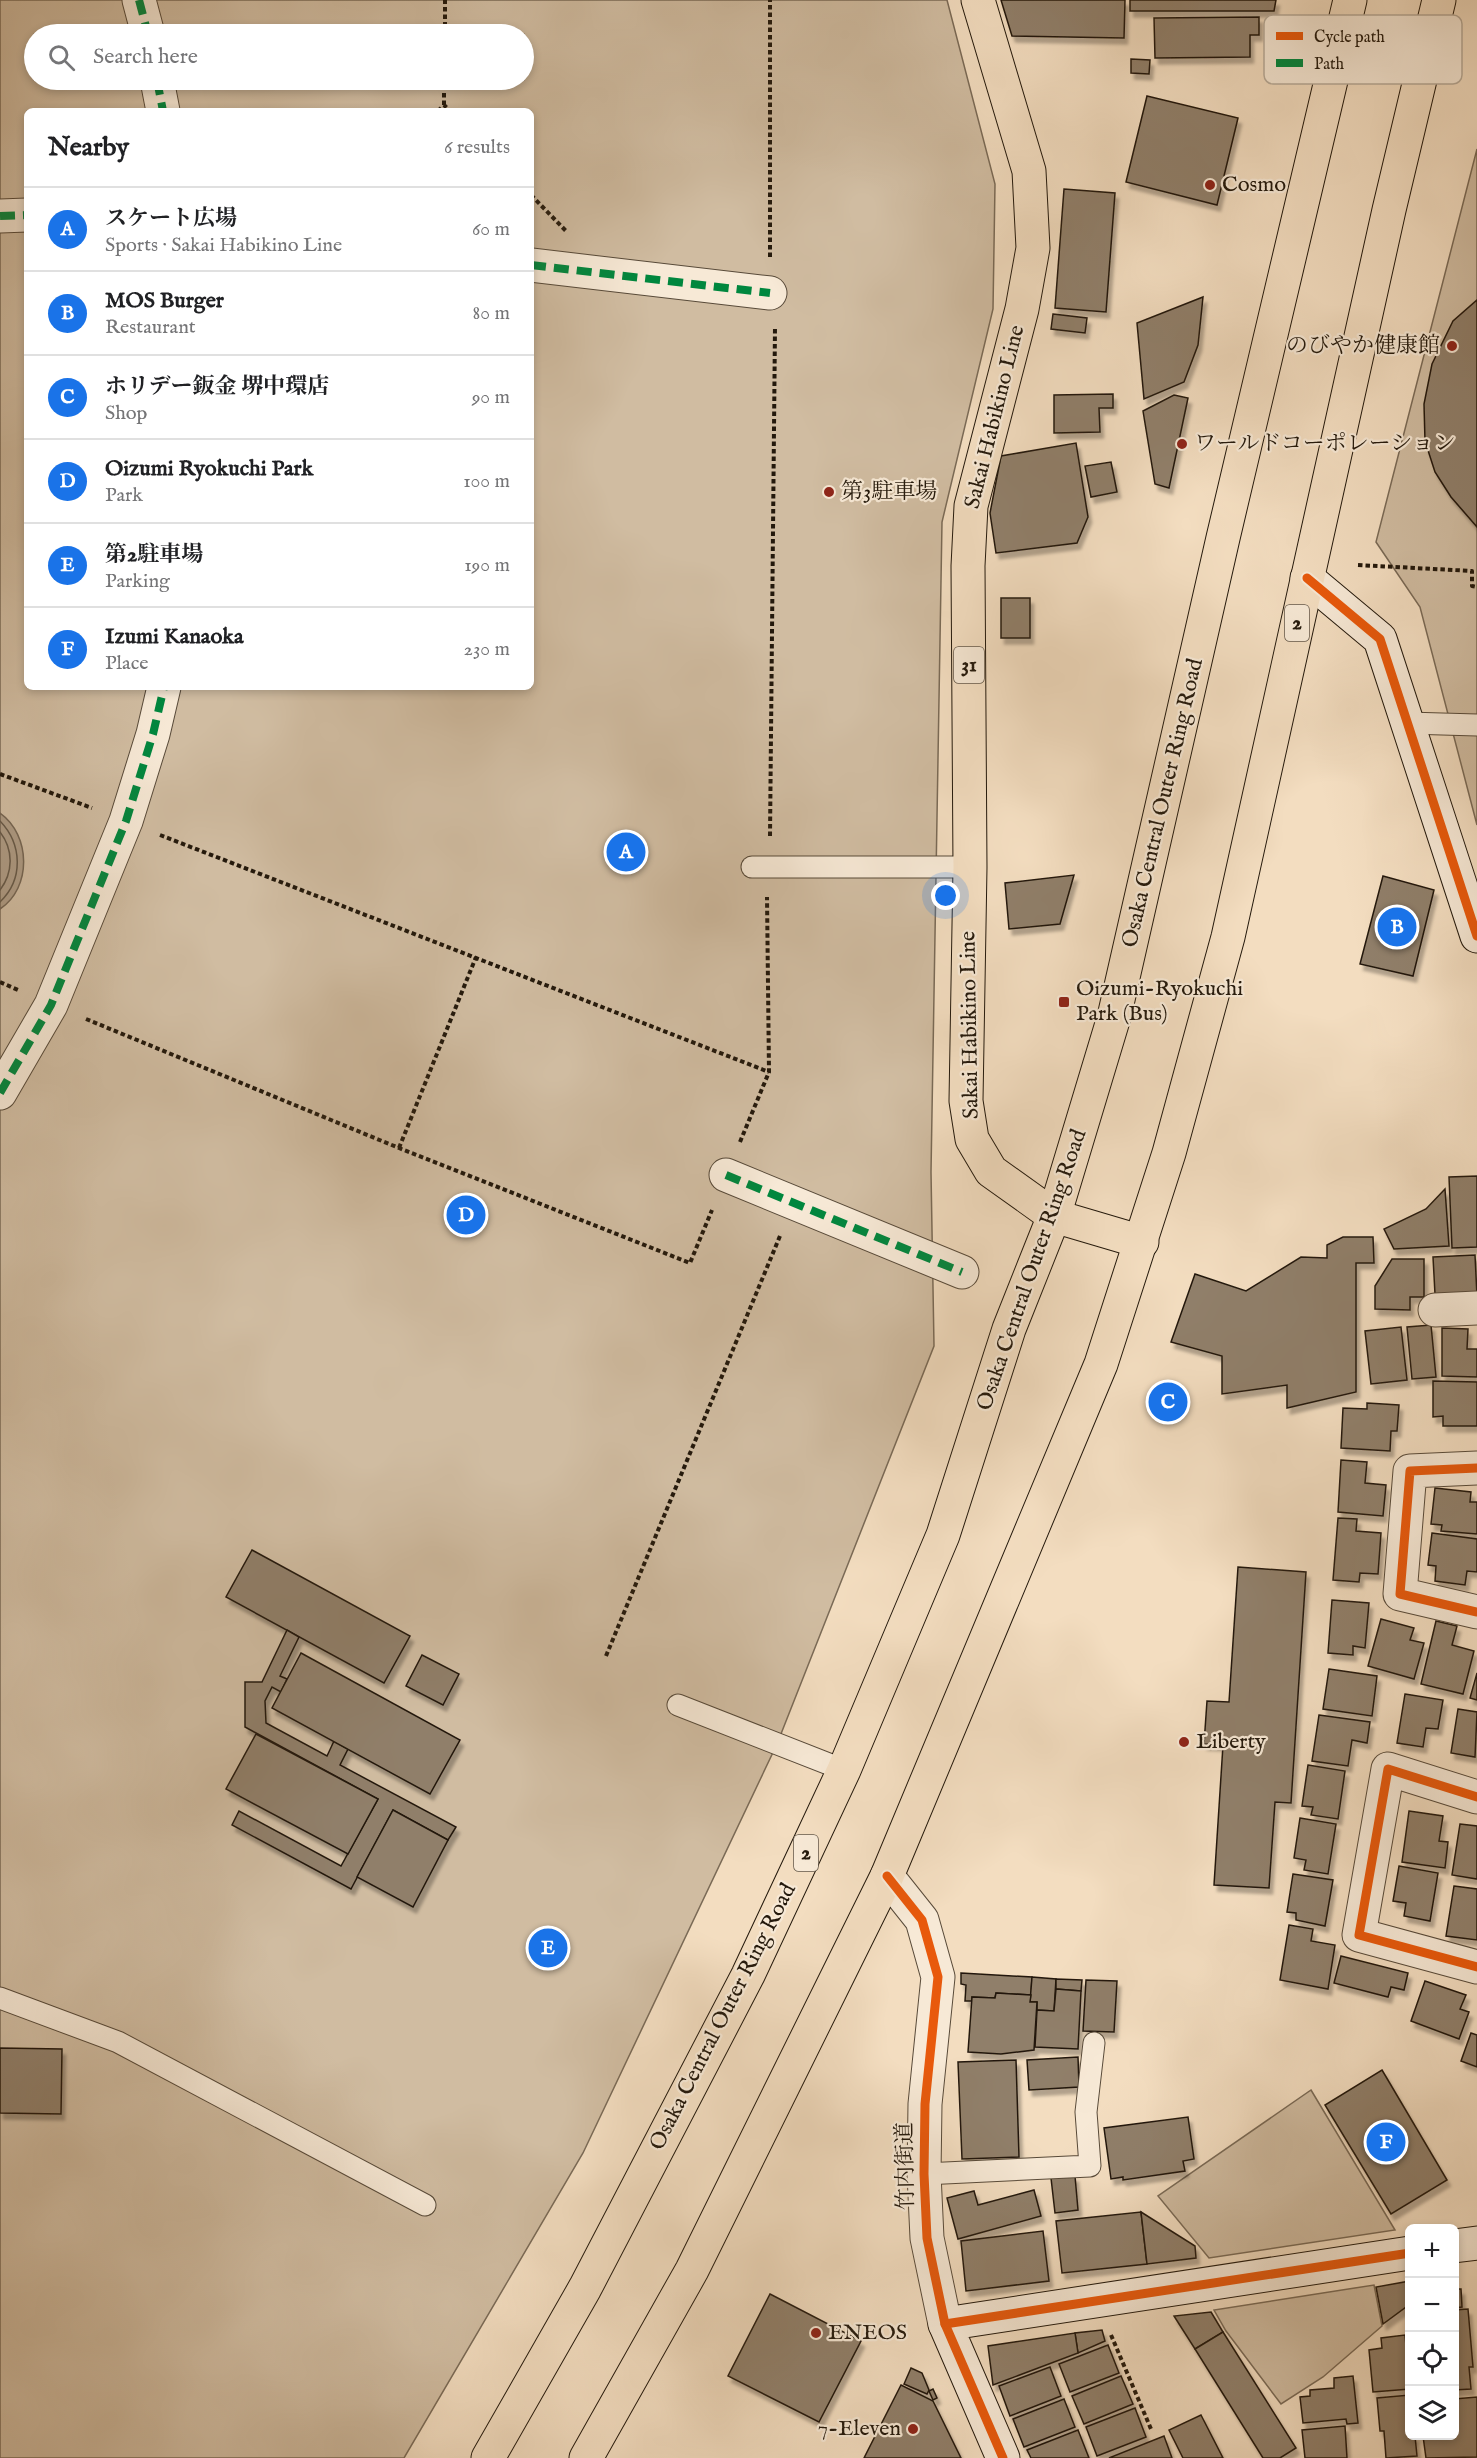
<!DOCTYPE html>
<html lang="en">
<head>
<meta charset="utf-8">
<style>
  :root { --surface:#fff; --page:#f6f6f6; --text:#202124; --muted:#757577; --line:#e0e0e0; --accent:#1a73e8 }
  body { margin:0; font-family:"IM FELL English","Noto Serif JP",serif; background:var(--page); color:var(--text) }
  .controls { position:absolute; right:18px; bottom:18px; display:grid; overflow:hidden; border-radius:9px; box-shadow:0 3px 9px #0003 }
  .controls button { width:54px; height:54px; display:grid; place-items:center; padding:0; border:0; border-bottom:2px solid var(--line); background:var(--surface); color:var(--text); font:30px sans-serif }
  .you { position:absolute; left:946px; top:896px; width:21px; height:21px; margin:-15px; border:4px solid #fff; border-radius:50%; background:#1a73e8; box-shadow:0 0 0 9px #1a73e833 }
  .badge { display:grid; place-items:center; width:39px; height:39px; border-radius:50%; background:var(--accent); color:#fff; font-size:20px; font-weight:700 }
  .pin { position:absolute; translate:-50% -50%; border:3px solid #fff; box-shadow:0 2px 6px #0006 }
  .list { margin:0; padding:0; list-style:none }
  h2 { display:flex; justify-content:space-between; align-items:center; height:78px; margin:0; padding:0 24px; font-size:26px }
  h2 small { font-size:20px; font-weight:400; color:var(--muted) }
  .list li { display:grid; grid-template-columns:39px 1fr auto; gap:18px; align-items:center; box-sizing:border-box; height:84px; padding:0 24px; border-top:2px solid var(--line) }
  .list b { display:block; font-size:22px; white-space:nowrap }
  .list p { margin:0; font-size:20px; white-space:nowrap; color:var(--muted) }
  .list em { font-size:20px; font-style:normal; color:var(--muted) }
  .icon { flex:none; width:33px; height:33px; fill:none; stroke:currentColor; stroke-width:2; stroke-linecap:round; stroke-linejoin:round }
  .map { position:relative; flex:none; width:1477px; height:2458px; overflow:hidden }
  .search { position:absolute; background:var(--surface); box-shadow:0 3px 9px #0003; left:24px; top:24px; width:510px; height:66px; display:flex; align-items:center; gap:15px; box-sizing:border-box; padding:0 21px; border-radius:33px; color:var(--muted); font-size:22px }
  .panel { position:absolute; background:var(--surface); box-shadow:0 3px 9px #0003; left:24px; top:108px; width:510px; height:582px; border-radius:9px }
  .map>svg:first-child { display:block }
  .green { fill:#d0bca1; stroke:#7a6a56; stroke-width:1.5; fill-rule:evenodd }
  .water { fill:#ad9a83; stroke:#766653; stroke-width:1.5 }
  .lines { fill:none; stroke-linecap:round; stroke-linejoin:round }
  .shore { stroke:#685a48; stroke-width:1.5 }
  .building { fill:#907f6a; stroke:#24190c; stroke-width:1.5; filter:url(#shadow) }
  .lane-casing { stroke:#584a39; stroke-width:23 }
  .street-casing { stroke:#584a39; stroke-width:35 }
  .secondary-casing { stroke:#24190c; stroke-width:35 }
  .primary-casing { stroke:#24190c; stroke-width:35 }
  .path { stroke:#24190c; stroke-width:4; stroke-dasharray:4.5 3; stroke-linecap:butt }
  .lane { stroke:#f7e9d6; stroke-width:21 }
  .street { stroke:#f7e9d6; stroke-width:33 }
  .secondary { stroke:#f7e9d6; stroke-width:33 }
  .primary { stroke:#f3ddc0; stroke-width:33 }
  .quiet { stroke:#00873e; stroke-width:8; stroke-dasharray:15 8; stroke-linecap:butt }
  .cycleway-casing { stroke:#f7e9d6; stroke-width:13 }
  .cycleway { stroke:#e8590c; stroke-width:9 }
  .poi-dot { fill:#8f2418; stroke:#f7e9d6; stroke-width:2 }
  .labels { text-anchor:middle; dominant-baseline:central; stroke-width:4.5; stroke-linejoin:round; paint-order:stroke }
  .shield { fill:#f7e9d6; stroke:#635749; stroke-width:1.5 }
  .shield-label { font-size:21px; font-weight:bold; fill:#24190c }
  .poi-label { font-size:22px; fill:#24190c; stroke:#f7e9d6; text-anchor:start }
  .street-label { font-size:22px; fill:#24190c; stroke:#f7e9d6 }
  .key { fill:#f7e9d6; stroke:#b8ab99; stroke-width:1.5 }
  .key-label { font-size:16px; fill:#24190c }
</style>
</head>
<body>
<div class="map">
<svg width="1477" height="2458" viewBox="0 0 1477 2458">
  <defs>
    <filter id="shadow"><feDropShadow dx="3.5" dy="6" stdDeviation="1.5" flood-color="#0004"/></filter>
  </defs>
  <rect width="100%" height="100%" fill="#f3ddc0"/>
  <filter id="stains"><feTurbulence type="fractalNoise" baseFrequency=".00333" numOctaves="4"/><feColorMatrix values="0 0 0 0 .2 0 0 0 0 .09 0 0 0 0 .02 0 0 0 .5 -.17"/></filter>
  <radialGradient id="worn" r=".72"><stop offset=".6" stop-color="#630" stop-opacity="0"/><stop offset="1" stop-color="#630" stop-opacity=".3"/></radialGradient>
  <g class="green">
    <path d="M 0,0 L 947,0 L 995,184 L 993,309 L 942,522 L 931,1172 L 934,1346 L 777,1744 L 583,2153 L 404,2458 L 0,2458 ZM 34,34 L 524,34 L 524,80 L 34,80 ZM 27,111 L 531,111 L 531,687 L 27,687 Z"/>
    <polygon points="1477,149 1477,825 1420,607 1376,542"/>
    <polygon points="1311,2090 1395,2230 1209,2258 1158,2196"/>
    <polygon points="1374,2285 1382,2326 1323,2377 1281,2404 1226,2331 1214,2310"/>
  </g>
  <path class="water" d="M 0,813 C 31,835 32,888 0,909 Z"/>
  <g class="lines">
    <g class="shore">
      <path d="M 0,821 C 22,844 24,879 0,902"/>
      <path d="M 0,832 C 14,850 13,873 0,890"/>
    </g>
  </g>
  <g class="building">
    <polygon points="1001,0 1125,0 1124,38 1012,36"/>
    <polygon points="1130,0 1276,0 1274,11 1130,11"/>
    <polygon points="1259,17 1259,35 1250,35 1250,57 1155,58 1154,18"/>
    <polygon points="1131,59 1150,60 1149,74 1131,73"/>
    <polygon points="1147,96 1238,118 1217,205 1126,182"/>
    <polygon points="1064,189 1115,193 1106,312 1055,308"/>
    <polygon points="1203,297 1198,345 1184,382 1144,399 1137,323"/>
    <polygon points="1477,300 1477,527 1451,497 1435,472 1425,441 1424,404 1432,364 1453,321"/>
    <polygon points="1053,314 1087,318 1085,333 1051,329"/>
    <polygon points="1113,394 1113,408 1099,408 1100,432 1054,433 1054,395"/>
    <polygon points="1174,395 1188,398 1169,488 1155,484 1143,411"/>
    <polygon points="1076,443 1088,517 1077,543 996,553 990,513 1001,456"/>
    <polygon points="1111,462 1117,492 1091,497 1085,466"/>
    <rect x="1001" y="598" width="29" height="40"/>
    <polygon points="1074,875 1060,924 1009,929 1005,883"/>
    <polygon points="1383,876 1434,890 1413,976 1360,964"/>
    <polygon points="1477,1176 1477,1247 1452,1248 1449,1177"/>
    <polygon points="1445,1189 1449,1246 1394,1249 1384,1229 1426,1209"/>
    <polygon points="1343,1237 1373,1237 1374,1263 1356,1263 1356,1392 1287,1408 1287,1385 1222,1394 1222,1356 1171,1342 1195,1274 1246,1291 1301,1257 1327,1258 1327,1245"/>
    <polygon points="1475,1255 1477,1296 1435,1294 1433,1257"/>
    <polygon points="1392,1259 1424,1259 1424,1297 1410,1297 1410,1310 1375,1309 1375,1286"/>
    <polygon points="1431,1325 1436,1377 1412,1379 1407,1327"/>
    <polygon points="1401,1327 1407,1380 1371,1384 1365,1331"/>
    <polygon points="1442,1328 1468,1329 1467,1349 1477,1349 1477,1377 1442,1376"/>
    <polygon points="1433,1381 1477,1382 1477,1426 1443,1426 1443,1416 1433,1417"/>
    <polygon points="1367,1403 1399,1405 1397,1431 1391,1431 1390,1451 1341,1448 1343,1408 1367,1409"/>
    <polygon points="1341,1460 1367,1462 1365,1483 1386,1485 1383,1516 1338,1512"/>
    <polygon points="1435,1488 1471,1492 1470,1502 1477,1502 1477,1534 1441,1531 1442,1525 1431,1524"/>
    <polygon points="1338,1518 1357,1519 1356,1531 1381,1533 1378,1574 1360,1573 1359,1582 1333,1580"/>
    <polygon points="1432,1533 1477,1539 1477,1572 1467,1571 1465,1585 1435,1581 1436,1566 1428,1565"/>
    <polygon points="252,1550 410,1636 384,1683 226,1597"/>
    <polygon points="1238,1567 1306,1572 1291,1803 1275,1802 1269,1888 1214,1885 1223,1745 1204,1744 1207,1701 1229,1702"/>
    <polygon points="1332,1600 1369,1603 1365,1648 1353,1646 1353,1655 1328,1653"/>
    <polygon points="1381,1619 1414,1628 1410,1640 1424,1643 1414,1679 1368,1666"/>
    <polygon points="1436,1621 1457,1626 1452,1645 1474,1651 1463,1694 1421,1684"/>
    <polygon points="287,1630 299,1637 280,1676 287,1679 281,1692 272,1687 265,1701 266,1723 327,1756 334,1741 348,1749 340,1765 456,1827 448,1840 393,1810 351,1889 232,1825 239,1811 341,1866 378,1799 245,1727 245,1682 262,1682"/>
    <polygon points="301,1653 460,1740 430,1794 272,1708"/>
    <polygon points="422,1655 459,1674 443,1705 406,1686"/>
    <polygon points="1329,1669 1377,1676 1372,1716 1323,1709"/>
    <polygon points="1477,1673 1477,1700 1470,1698"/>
    <polygon points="1405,1694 1443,1700 1438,1729 1426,1728 1423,1747 1397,1743"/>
    <polygon points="1458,1709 1477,1712 1475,1757 1451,1753"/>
    <polygon points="1319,1715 1370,1722 1367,1743 1352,1740 1348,1766 1312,1761"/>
    <polygon points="256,1734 378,1799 348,1854 226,1789"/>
    <polygon points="1308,1765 1345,1771 1338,1819 1311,1815 1313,1807 1302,1806"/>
    <polygon points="393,1810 448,1840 413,1907 357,1877"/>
    <polygon points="1409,1811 1443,1816 1439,1841 1448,1842 1445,1868 1402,1862"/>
    <polygon points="1300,1818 1336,1824 1328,1874 1304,1870 1306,1860 1294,1858"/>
    <polygon points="1460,1824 1477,1826 1477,1879 1452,1875"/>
    <polygon points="1399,1866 1438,1873 1430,1921 1404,1916 1406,1903 1393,1901"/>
    <polygon points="1293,1874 1333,1880 1325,1926 1296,1920 1296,1913 1287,1912"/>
    <polygon points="1454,1886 1477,1889 1477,1940 1446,1936"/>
    <polygon points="1289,1925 1313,1929 1311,1941 1335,1945 1328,1989 1280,1980"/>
    <polygon points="1341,1956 1408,1973 1404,1990 1391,1987 1388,1997 1334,1983"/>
    <polygon points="961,1973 1032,1977 1031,1995 996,1993 995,1998 972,1997 972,2001 965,2001 966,1985 961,1984"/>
    <polygon points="1032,1977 1056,1979 1054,2011 1037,2010 1037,2002 1030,2002"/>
    <polygon points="1056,1979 1082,1980 1081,1991 1056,1989"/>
    <polygon points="1086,1980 1117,1981 1114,2032 1083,2031"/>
    <polygon points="1425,1981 1466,1995 1460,2009 1469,2012 1459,2039 1411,2021"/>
    <polygon points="1056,1989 1081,1991 1078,2049 1035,2047 1037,2010 1054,2011"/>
    <polygon points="996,1993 1031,1995 1030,2002 1037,2002 1034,2050 1001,2054 968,2052 972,1997 995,1998"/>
    <polygon points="1471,2033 1477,2035 1477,2067 1461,2061"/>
    <polygon points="0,2048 62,2049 61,2114 0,2113"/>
    <polygon points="1078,2057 1079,2087 1029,2090 1027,2060"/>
    <polygon points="1016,2060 1019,2157 962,2159 958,2062"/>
    <polygon points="1382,2070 1447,2180 1391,2214 1325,2105"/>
    <polygon points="1188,2117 1194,2159 1183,2161 1185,2171 1123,2180 1123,2177 1111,2179 1104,2128"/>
    <polygon points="1075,2176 1078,2210 1055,2213 1051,2178"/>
    <polygon points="1034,2190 1041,2216 958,2239 947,2198 974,2191 978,2205"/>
    <polygon points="1141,2212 1147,2264 1062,2273 1056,2221"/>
    <polygon points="1141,2212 1195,2246 1196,2258 1147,2264"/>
    <polygon points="1043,2231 1049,2281 966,2291 961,2241"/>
    <polygon points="1410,2281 1410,2304 1383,2324 1376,2287"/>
    <polygon points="1454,2289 1461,2289 1462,2307 1454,2308"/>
    <polygon points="770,2294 861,2341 819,2422 728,2376"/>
    <polygon points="1468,2309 1473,2367 1469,2367 1471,2389 1454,2390 1454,2310"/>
    <polygon points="1211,2312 1223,2332 1195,2349 1174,2316"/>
    <polygon points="1102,2330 1105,2341 1078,2353 1075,2333"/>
    <polygon points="1223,2332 1296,2448 1280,2458 1263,2458 1195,2349"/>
    <polygon points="1075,2333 1078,2353 993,2385 988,2346"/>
    <polygon points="1405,2335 1410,2389 1373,2392 1369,2350 1382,2348 1381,2338"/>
    <polygon points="1108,2345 1119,2373 1070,2392 1059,2364"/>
    <polygon points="1050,2367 1061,2396 1010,2416 999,2386"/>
    <polygon points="911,2368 922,2373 929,2390 927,2394 904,2384"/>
    <polygon points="1121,2376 1133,2404 1084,2424 1072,2396"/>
    <polygon points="1353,2376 1358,2423 1347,2424 1346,2419 1303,2423 1300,2397 1310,2396 1310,2390 1334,2388 1334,2378"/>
    <polygon points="901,2385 933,2401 961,2458 864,2458"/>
    <polygon points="933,2389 937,2398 933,2400 929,2391"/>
    <polygon points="1410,2395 1410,2436 1415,2436 1417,2456 1386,2458 1384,2431 1380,2431 1377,2398"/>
    <polygon points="1477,2397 1477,2457 1426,2458 1423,2436 1454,2436 1454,2399"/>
    <polygon points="1064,2399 1075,2427 1024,2447 1013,2419"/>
    <polygon points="1135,2408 1146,2437 1097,2456 1086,2427"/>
    <polygon points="1201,2415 1223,2458 1183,2458 1169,2430"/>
    <polygon points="1345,2426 1347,2458 1305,2458 1302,2430"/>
    <polygon points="1078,2430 1089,2458 1031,2458 1027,2450"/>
    <polygon points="1164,2436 1172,2458 1109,2458"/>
  </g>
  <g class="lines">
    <defs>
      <g id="lane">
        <polyline points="1407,723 1477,725"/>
        <polyline points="752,867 970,867"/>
        <polyline points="678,1705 844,1770"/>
        <polyline points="0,1998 118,2042 425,2205"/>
        <polyline points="924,2174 1090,2166 1086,2112 1094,2043"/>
      </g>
      <g id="street">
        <polyline points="139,0 148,34"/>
        <polyline points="157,80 163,111"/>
        <polyline points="0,216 27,215"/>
        <polyline points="531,265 770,293"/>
        <polyline points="0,1093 51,1005 126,821 153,734 164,687"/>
        <polyline points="726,1175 962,1272"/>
        <polyline points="1435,1310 1477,1308"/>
        <polyline points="1477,1468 1410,1471 1400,1594 1477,1612"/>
        <polyline points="1477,1797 1388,1769 1359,1935 1477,1967"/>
        <polyline points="887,1876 922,1920 938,1977 925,2104 924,2174 927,2238 945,2324"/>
      </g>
      <g id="secondary">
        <polyline points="1307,578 1380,639 1477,936"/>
        <polyline points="1454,2246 1477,2243"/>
        <polyline points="1003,2458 945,2324 1410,2253"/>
      </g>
      <g id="primary">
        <polyline points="978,0 1029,171 1033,248 1022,309 971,506 968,566 970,867 966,1101 972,1139 991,1171 1054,1216 1142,1242"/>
        <polyline points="488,2458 585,2288 748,1975 844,1770 943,1535 1009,1329 1054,1216 1114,1017 1223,538 1350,0"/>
        <polyline points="586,2458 692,2270 887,1876 1101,1364 1169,1153 1228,937 1389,210 1439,0"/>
      </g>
    </defs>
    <use href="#lane" class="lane-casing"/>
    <use href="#street" class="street-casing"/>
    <use href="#secondary" class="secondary-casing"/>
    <use href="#primary" class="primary-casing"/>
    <g class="path">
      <polyline points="445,34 445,0"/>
      <polyline points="444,105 444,80"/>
      <polyline points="438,111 444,105 450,111"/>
      <polyline points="531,195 566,231"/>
      <polyline points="770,257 770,0"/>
      <polyline points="1358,565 1472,571 1472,586 1477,587"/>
      <polyline points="0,774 92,808"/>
      <polyline points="160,835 769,1072"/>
      <polyline points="770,836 775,327"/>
      <polyline points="0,982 18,990"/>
      <polyline points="86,1019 399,1148 690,1263 712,1210"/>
      <polyline points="740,1142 769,1072 767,897"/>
      <polyline points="399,1148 476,957"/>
      <polyline points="606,1656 780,1236"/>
      <polyline points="1111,2335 1151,2429"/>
    </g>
    <use href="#lane" class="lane"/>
    <use href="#street" class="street"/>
    <use href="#secondary" class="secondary"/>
    <use href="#primary" class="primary"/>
    <g class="quiet">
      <polyline points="139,0 148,34"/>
      <polyline points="157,80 163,111"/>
      <polyline points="0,216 27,215"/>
      <polyline points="531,265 770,293"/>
      <polyline points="0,1093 51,1005 126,821 153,734 164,687"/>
      <polyline points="726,1175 962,1272"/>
    </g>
    <defs>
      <g id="cycleway">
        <polyline points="1307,578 1380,639 1477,936"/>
        <polyline points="1477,1468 1410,1471 1400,1594 1477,1612"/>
        <polyline points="1477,1797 1388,1769 1359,1935 1477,1967"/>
        <polyline points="887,1876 922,1920 938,1977 925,2104 924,2174 927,2238 945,2324 1003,2458"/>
        <polyline points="945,2324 1410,2253"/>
      </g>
    </defs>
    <use href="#cycleway" class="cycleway-casing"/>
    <use href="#cycleway" class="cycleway"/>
  </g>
  <g class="poi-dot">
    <circle cx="1210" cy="185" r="6"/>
    <circle cx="1452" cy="346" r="6"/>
    <circle cx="1182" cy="444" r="6"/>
    <circle cx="829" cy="492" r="6"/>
    <rect x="1058" y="996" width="12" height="12" rx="3"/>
    <circle cx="1184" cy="1742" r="6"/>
    <circle cx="816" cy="2333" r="6"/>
    <circle cx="913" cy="2429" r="6"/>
  </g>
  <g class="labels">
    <g class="shield">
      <rect x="1285" y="605" width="24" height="36" rx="4.5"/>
      <rect x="954" y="647" width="30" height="36" rx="4.5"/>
      <rect x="794" y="1835" width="24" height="36" rx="4.5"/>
    </g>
    <g class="shield-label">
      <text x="1297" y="623">2</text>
      <text x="969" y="665">31</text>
      <text x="806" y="1853">2</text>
    </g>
    <g class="poi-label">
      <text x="1222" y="185">Cosmo</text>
      <text x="1440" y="346" text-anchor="end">のびやか健康館</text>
      <text x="1194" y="444">ワールドコーポレーション</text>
      <text x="841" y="492">第3駐車場</text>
      <text x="1076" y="989">Oizumi-Ryokuchi<tspan x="1076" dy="25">Park (Bus)</tspan></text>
      <text x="1196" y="1742">Liberty</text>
      <text x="828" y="2333">ENEOS</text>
      <text x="901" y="2429" text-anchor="end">7-Eleven</text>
    </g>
    <g class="street-label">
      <text transform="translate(995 417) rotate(-76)">Sakai Habikino Line</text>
      <text transform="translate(1163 803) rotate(-77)">Osaka Central Outer Ring Road</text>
      <text transform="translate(970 1025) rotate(-91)">Sakai Habikino Line</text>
      <text transform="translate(1032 1270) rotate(-71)">Osaka Central Outer Ring Road</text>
      <text transform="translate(723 2017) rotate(-63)">Osaka Central Outer Ring Road</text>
      <text transform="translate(906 2166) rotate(-91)">竹内街道</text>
    </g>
  </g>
  <rect x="1264" y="15" width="198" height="69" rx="9" class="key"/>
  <rect x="1276" y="32" width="27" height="8" fill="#e8590c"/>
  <rect x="1276" y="59" width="27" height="8" fill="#00873e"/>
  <g class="key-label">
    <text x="1314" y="42">Cycle path</text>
    <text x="1314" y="69">Path</text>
  </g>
  <rect width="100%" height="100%" filter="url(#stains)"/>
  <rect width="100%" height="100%" fill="url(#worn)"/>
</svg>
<div class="controls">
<button>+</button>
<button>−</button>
<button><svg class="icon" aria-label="locate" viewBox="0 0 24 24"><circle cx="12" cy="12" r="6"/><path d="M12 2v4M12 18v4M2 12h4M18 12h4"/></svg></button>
<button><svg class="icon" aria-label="layers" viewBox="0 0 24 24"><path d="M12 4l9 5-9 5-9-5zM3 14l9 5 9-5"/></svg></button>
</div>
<div class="you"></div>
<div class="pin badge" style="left:626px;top:852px">A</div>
<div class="pin badge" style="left:1397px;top:927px">B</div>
<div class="pin badge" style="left:1168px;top:1402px">C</div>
<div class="pin badge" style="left:466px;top:1215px">D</div>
<div class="pin badge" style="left:548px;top:1948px">E</div>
<div class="pin badge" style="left:1386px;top:2142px">F</div>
<div class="search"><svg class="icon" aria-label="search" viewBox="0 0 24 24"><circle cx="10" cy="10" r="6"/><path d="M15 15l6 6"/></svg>Search here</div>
<section class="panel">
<h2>Nearby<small>6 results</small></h2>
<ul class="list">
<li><span class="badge">A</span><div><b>スケート広場</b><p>Sports · Sakai Habikino Line</p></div><em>60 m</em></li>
<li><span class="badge">B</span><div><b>MOS Burger</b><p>Restaurant</p></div><em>80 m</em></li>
<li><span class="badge">C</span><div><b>ホリデー鈑金 堺中環店</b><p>Shop</p></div><em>90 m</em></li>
<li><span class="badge">D</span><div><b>Oizumi Ryokuchi Park</b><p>Park</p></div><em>100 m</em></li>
<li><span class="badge">E</span><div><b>第2駐車場</b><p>Parking</p></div><em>190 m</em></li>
<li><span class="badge">F</span><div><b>Izumi Kanaoka</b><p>Place</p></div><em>230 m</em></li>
</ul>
</section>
</div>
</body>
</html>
